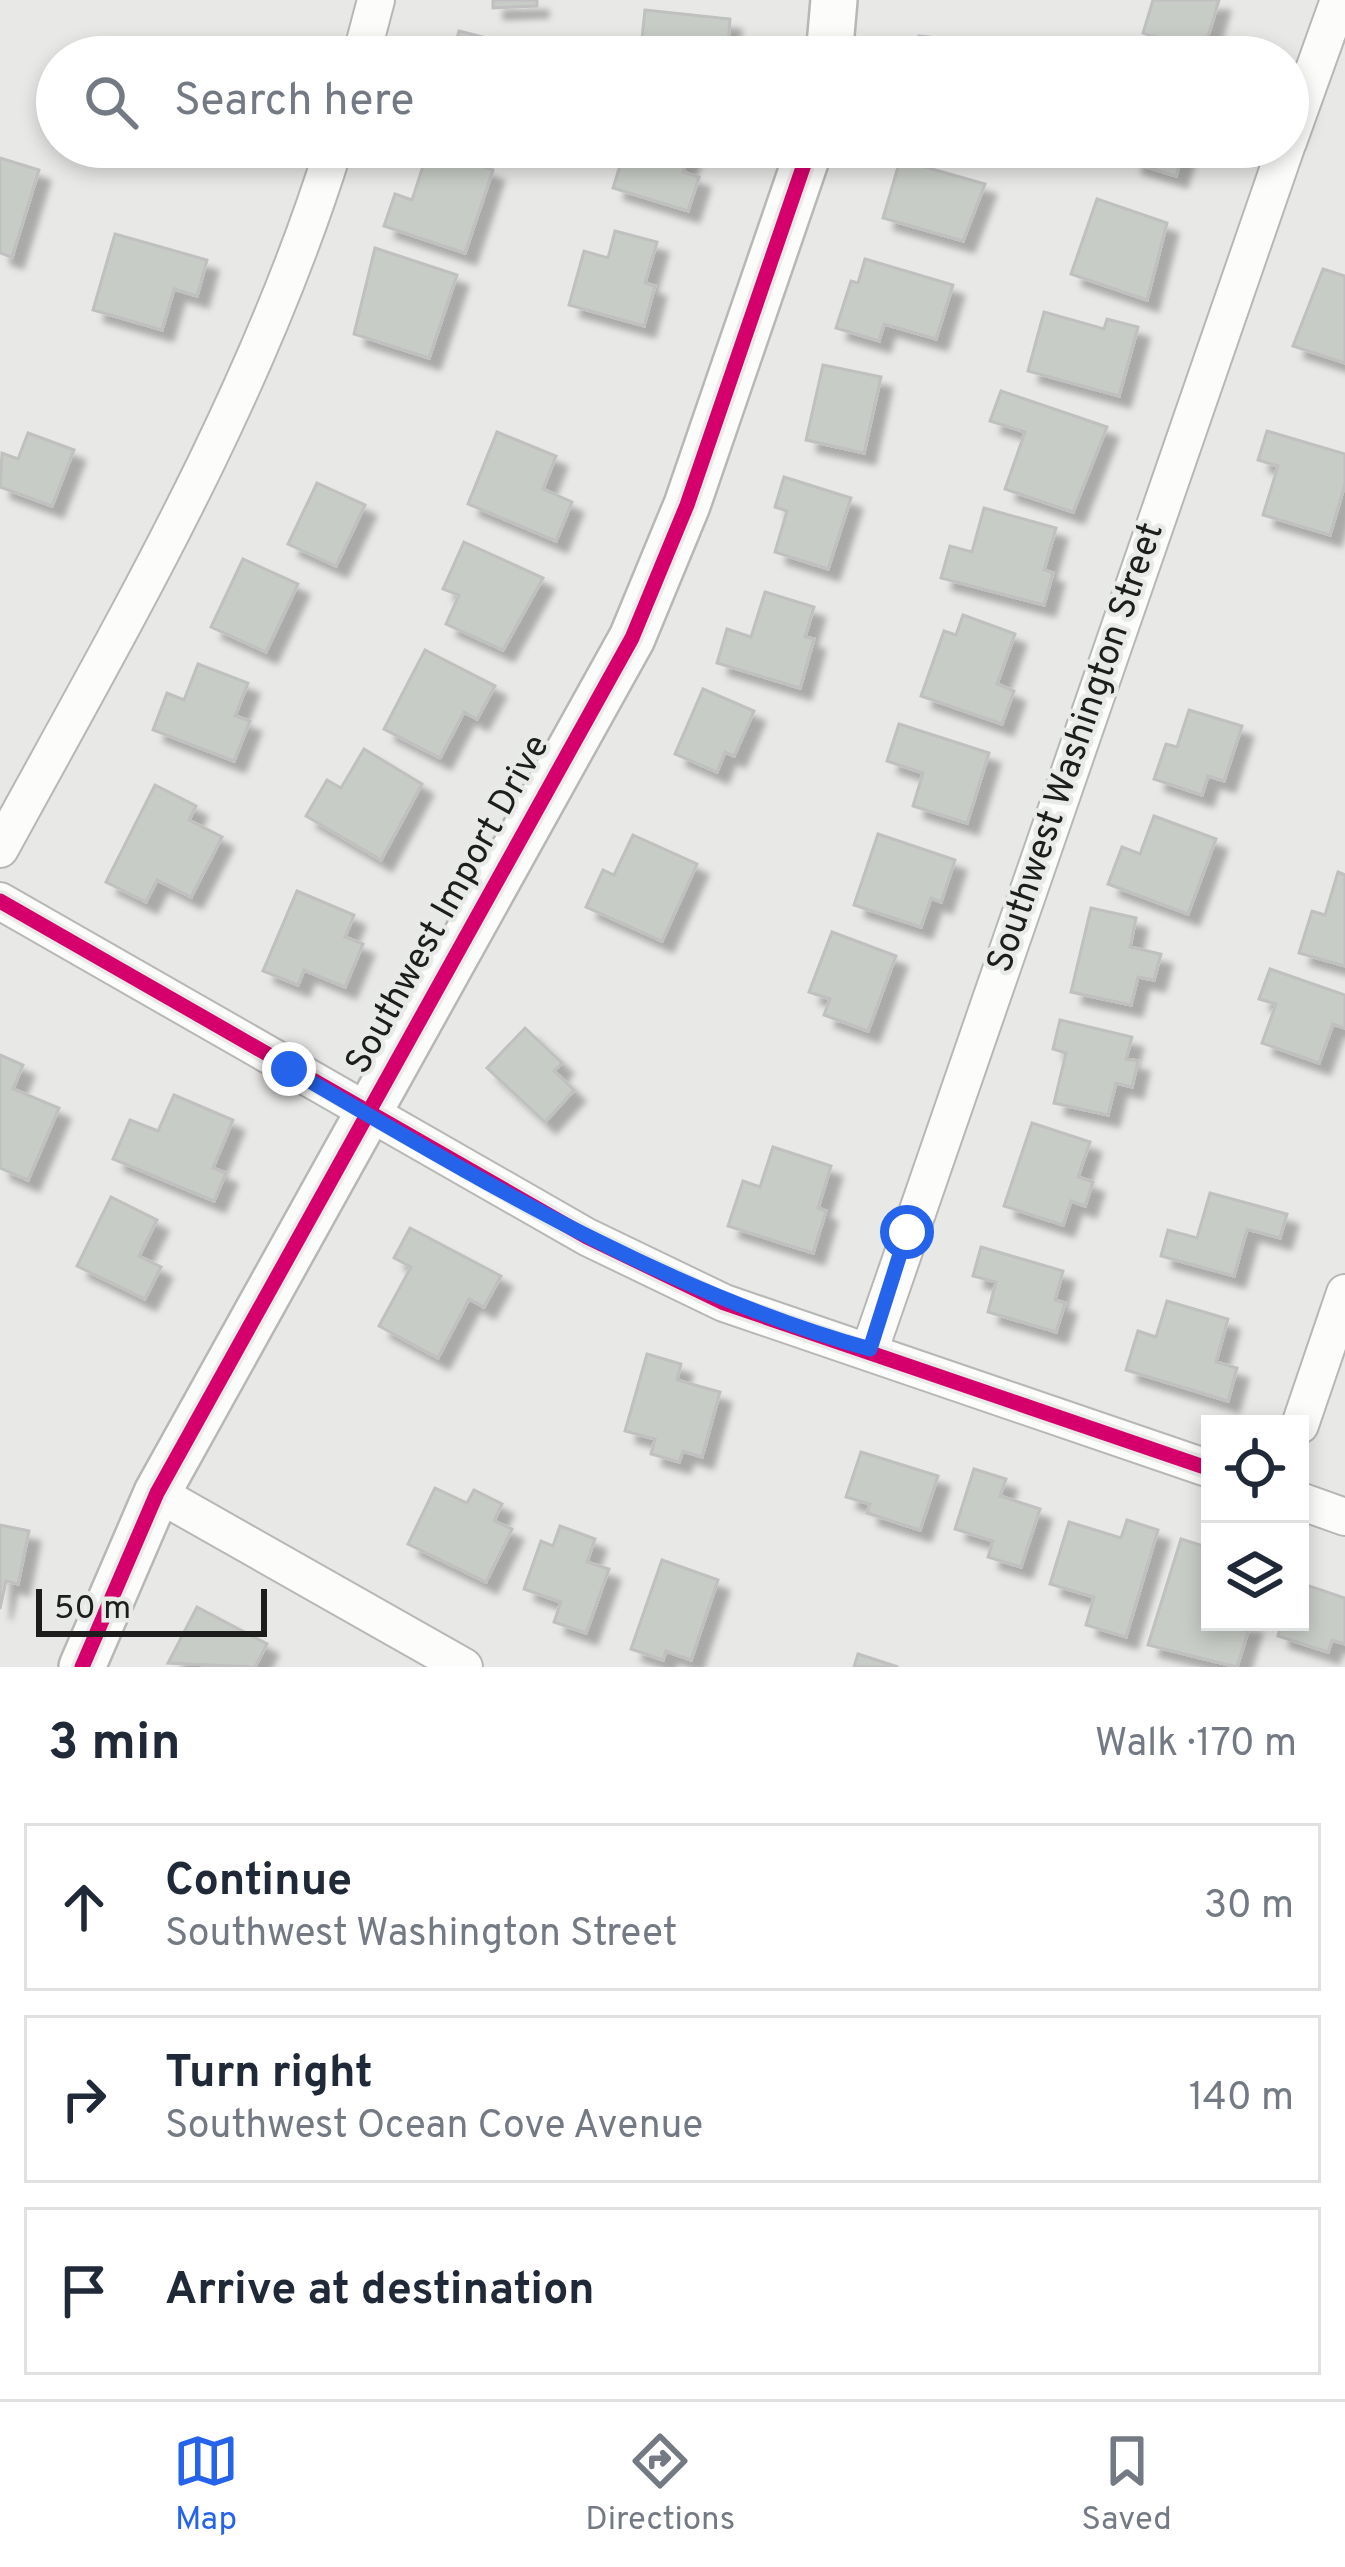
<!DOCTYPE html>
<html lang="en">
<head>
<meta charset="utf-8">
<style>
  :root { --surface:#fff; --page:#f6f6f7; --text:#1f2937; --muted:#747a83; --line:#e0e1e3; --accent:#2563eb }
  body { margin:0; font-family:Overpass,sans-serif; background:var(--page); color:var(--text) }
  .controls { position:absolute; right:36px; bottom:36px; display:grid; overflow:hidden; border-radius:0px; box-shadow:0 6px 18px #0003 }
  .controls button { width:108px; height:108px; display:grid; place-items:center; padding:0; border:0; border-bottom:3px solid var(--line); background:var(--surface); color:var(--text); font:60px sans-serif }
  .scale { position:absolute; left:36px; bottom:30px; width:231px; box-sizing:border-box; padding-left:12px; border:6px solid #1c1d1c; border-top:0; font-size:33px; line-height:42px; white-space:nowrap; color:#1c1d1c; -webkit-text-stroke:9px #e7eae6; paint-order:stroke }
  .stop { position:absolute; width:36px; height:36px; margin:-27px; border:9px solid #2563eb; border-radius:50%; background:#fff }
  .stop.end { background:#2563eb; border-color:#fff; box-shadow:0 3px 12px #0008 }
  .list { margin:0; padding:0; list-style:none }
  h2 { display:flex; justify-content:space-between; align-items:center; height:156px; margin:0; padding:0 48px; font-size:51px }
  h2 small { font-size:39px; font-weight:400; color:var(--muted) }
  .list li { display:grid; grid-template-columns:78px 1fr auto; gap:36px; align-items:center; box-sizing:border-box; height:168px; margin:0 24px 24px; padding:0 24px; border:3px solid var(--line); border-radius:0px }
  .list b { display:block; font-size:45px; white-space:nowrap }
  .list p { margin:0; font-size:39px; white-space:nowrap; color:var(--muted) }
  .list em { font-size:39px; font-style:normal; color:var(--muted) }
  .icon { flex:none; width:66px; height:66px; fill:none; stroke:currentColor; stroke-width:2; stroke-linecap:round; stroke-linejoin:round }
  .map { position:relative; flex:none; width:1345px; height:1667px; overflow:hidden }
  .search { position:absolute; background:var(--surface); box-shadow:0 6px 18px #0003; left:36px; right:36px; top:36px; height:132px; display:flex; align-items:center; gap:30px; box-sizing:border-box; padding:0 42px; border-radius:66px; color:var(--muted); font-size:45px }
  .sheet { height:732px; background:var(--surface) }
  nav { display:flex; justify-content:space-around; align-items:center; box-sizing:border-box; height:168px; border-top:3px solid var(--line); background:var(--surface); font-size:33px; color:var(--muted) }
  nav a { display:grid; justify-items:center; gap:6px }
  nav .on { color:var(--accent) }
  .map>svg:first-child { display:block }
  .building { fill:#c8ccc6; stroke:#bfc0bf; stroke-width:3; filter:url(#shadow) }
  .lines { fill:none; stroke-linecap:round; stroke-linejoin:round }
  .minor-casing { stroke:#b6b8b6; stroke-width:40 }
  .tertiary-casing { stroke:#b6b8b6; stroke-width:50 }
  .minor { stroke:#fcfcfb; stroke-width:36 }
  .tertiary { stroke:#fcfcfb; stroke-width:45 }
  .cycleway-casing { stroke:#e7eae6; stroke-width:22 }
  .cycleway { stroke:#d6006c; stroke-width:15 }
  .route { stroke:#2563eb; stroke-width:15 }
  .labels { text-anchor:middle; dominant-baseline:central; stroke-width:9; stroke-linejoin:round; paint-order:stroke }
  .street-label { font-size:36px; fill:#1c1d1c; stroke:#e7eae6 }
</style>
</head>
<body>
<div class="map">
<svg width="1345" height="1667" viewBox="0 0 1345 1667">
  <defs>
    <filter id="shadow"><feDropShadow dx="11" dy="11" stdDeviation="3" flood-color="#0004"/></filter>
  </defs>
  <rect width="100%" height="100%" fill="#e8e9e7"/>
  <g class="building">
    <polygon points="493,0 537,0 537,6 493,8"/>
    <polygon points="1153,0 1219,0 1206,43 1237,52 1236,57 1154,57 1160,39 1143,33"/>
    <polygon points="645,10 730,19 728,45 736,46 735,57 640,57"/>
    <polygon points="459,31 526,48 524,57 452,57"/>
    <polygon points="919,36 996,44 995,57 917,57"/>
    <polygon points="626,147 691,147 683,172 699,177 688,211 613,188"/>
    <polygon points="1136,147 1185,147 1176,176 1131,162"/>
    <polygon points="429,148 493,170 465,253 384,226 395,194 412,200"/>
    <polygon points="0,158 39,170 12,257 0,253"/>
    <polygon points="900,160 985,184 963,241 883,218"/>
    <polygon points="1097,199 1167,223 1147,300 1071,274"/>
    <polygon points="615,231 657,242 645,283 655,286 644,326 569,305 584,251 608,258"/>
    <polygon points="115,234 207,260 197,296 174,289 162,330 93,310"/>
    <polygon points="375,248 457,275 429,358 354,334"/>
    <polygon points="865,259 953,285 936,339 884,324 879,341 836,328 851,281 858,283"/>
    <polygon points="1323,269 1345,276 1345,363 1293,346"/>
    <polygon points="1044,312 1104,329 1107,319 1138,327 1119,396 1028,371"/>
    <polygon points="823,365 881,377 864,453 806,440"/>
    <polygon points="1001,391 1107,427 1073,512 1005,489 1025,432 990,421"/>
    <polygon points="1267,431 1345,454 1345,484 1330,535 1263,515 1278,466 1258,460"/>
    <polygon points="497,432 556,456 543,489 572,502 556,541 468,504"/>
    <polygon points="28,433 74,450 52,506 0,487 2,453 18,459"/>
    <polygon points="784,477 851,498 828,569 775,552 787,511 775,507"/>
    <polygon points="317,483 365,505 336,566 288,544"/>
    <polygon points="984,508 1056,528 1044,570 1053,573 1044,605 941,578 950,546 972,552"/>
    <polygon points="464,542 543,578 503,650 446,624 459,595 443,589"/>
    <polygon points="243,559 298,584 266,652 211,627"/>
    <polygon points="765,592 814,607 805,637 814,639 800,688 717,663 727,629 751,637"/>
    <polygon points="963,615 1015,634 997,684 1014,691 1002,724 921,696 944,631 956,635"/>
    <polygon points="425,650 495,686 477,719 464,712 440,758 384,729"/>
    <polygon points="198,664 248,683 235,716 250,721 234,761 153,730 167,693 184,700"/>
    <polygon points="703,689 754,711 734,756 725,752 717,772 675,754"/>
    <polygon points="1189,710 1242,726 1224,781 1208,776 1202,795 1154,779 1166,744 1177,747"/>
    <polygon points="899,724 989,753 967,823 913,806 923,773 887,761"/>
    <polygon points="364,749 422,784 381,860 306,816 327,780 341,788"/>
    <polygon points="155,785 196,806 189,820 222,837 191,897 157,880 146,902 106,882"/>
    <polygon points="1154,816 1216,839 1188,914 1108,884 1122,847 1140,854"/>
    <polygon points="878,834 955,860 941,902 931,898 921,927 854,905"/>
    <polygon points="633,835 697,864 662,941 586,907 603,870 614,875"/>
    <polygon points="1338,872 1345,875 1345,966 1299,953 1312,911 1325,915"/>
    <polygon points="297,891 354,915 345,937 363,944 345,987 304,970 298,985 263,971"/>
    <polygon points="1091,908 1136,918 1130,947 1161,954 1154,980 1138,977 1131,1005 1071,992"/>
    <polygon points="832,932 896,956 868,1031 824,1015 830,999 809,992"/>
    <polygon points="1270,969 1345,995 1345,1028 1333,1024 1319,1063 1262,1043 1276,1004 1259,999"/>
    <polygon points="1060,1020 1132,1037 1126,1059 1138,1061 1132,1087 1116,1083 1108,1115 1054,1103 1066,1053 1053,1049"/>
    <polygon points="525,1028 562,1063 554,1071 574,1090 545,1122 487,1068"/>
    <polygon points="0,1055 23,1065 13,1089 59,1108 28,1180 0,1168"/>
    <polygon points="174,1095 233,1120 213,1168 226,1173 214,1201 113,1159 130,1120 158,1131"/>
    <polygon points="1032,1123 1090,1142 1078,1177 1093,1182 1085,1206 1071,1201 1063,1225 1004,1206"/>
    <polygon points="773,1147 831,1166 818,1208 826,1211 813,1253 728,1226 743,1181 760,1187"/>
    <polygon points="1210,1193 1287,1214 1280,1238 1247,1229 1234,1276 1161,1256 1168,1230 1197,1238"/>
    <polygon points="111,1197 157,1220 139,1256 161,1267 145,1299 77,1266"/>
    <polygon points="410,1228 501,1276 484,1307 469,1299 438,1358 379,1326 411,1267 394,1258"/>
    <polygon points="981,1247 1063,1271 1055,1300 1065,1303 1056,1332 988,1312 996,1282 973,1276"/>
    <polygon points="1167,1301 1228,1319 1216,1362 1237,1368 1228,1401 1126,1370 1138,1331 1156,1337"/>
    <polygon points="647,1354 681,1364 677,1380 720,1392 702,1457 683,1451 679,1462 651,1454 655,1439 625,1431"/>
    <polygon points="861,1452 938,1476 920,1530 867,1513 870,1504 846,1497"/>
    <polygon points="974,1469 1006,1479 1000,1496 1040,1509 1021,1567 988,1557 993,1541 955,1529"/>
    <polygon points="435,1488 467,1503 474,1490 502,1504 494,1521 512,1529 486,1582 408,1544"/>
    <polygon points="1127,1520 1158,1530 1126,1637 1086,1625 1094,1597 1050,1584 1069,1522 1121,1538"/>
    <polygon points="0,1525 29,1531 18,1584 6,1581 0,1609"/>
    <polygon points="560,1526 595,1539 587,1562 609,1569 586,1633 554,1622 561,1602 524,1589 541,1541 553,1546"/>
    <polygon points="1181,1539 1210,1548 1210,1622 1251,1622 1237,1667 1148,1645"/>
    <polygon points="662,1560 718,1580 691,1660 666,1651 663,1660 631,1649"/>
    <polygon points="1300,1583 1345,1598 1345,1644 1332,1640 1328,1652 1278,1636 1282,1622 1300,1622"/>
    <polygon points="197,1607 267,1644 255,1667 168,1663"/>
    <polygon points="858,1654 898,1667 854,1667"/>
  </g>
  <g class="lines">
    <defs>
      <g id="minor">
        <polyline points="361,57 376,0"/>
        <polyline points="1288,142 1339,0"/>
        <path d="M 0,849 C 125,620 256,398 334,147"/>
        <polyline points="0,901 587,1237 724,1303 1210,1469"/>
        <polyline points="870,1349 1286,147"/>
        <polyline points="1300,1425 1345,1293"/>
        <polyline points="157,1493 464,1667"/>
        <polyline points="1300,1501 1345,1517"/>
      </g>
      <g id="tertiary">
        <polyline points="829,57 834,0"/>
        <polyline points="82,1667 157,1493 632,638 687,505 810,147"/>
      </g>
    </defs>
    <use href="#minor" class="minor-casing"/>
    <use href="#tertiary" class="tertiary-casing"/>
    <use href="#minor" class="minor"/>
    <use href="#tertiary" class="tertiary"/>
    <defs>
      <g id="cycleway">
        <polyline points="0,901 587,1237 724,1303 1210,1469"/>
        <polyline points="82,1667 157,1493 632,638 687,505 810,147"/>
      </g>
    </defs>
    <use href="#cycleway" class="cycleway-casing"/>
    <use href="#cycleway" class="cycleway"/>
  </g>
  <g class="lines">
    <path class="route" d="M 289,1069 C 476,1177 661,1291 870,1349 L 907,1232"/>
  </g>
  <g class="labels">
    <g class="street-label">
      <text transform="translate(1077 748) rotate(-71)">Southwest Washington Street</text>
      <text transform="translate(449 905) rotate(-61)">Southwest Import Drive</text>
    </g>
  </g>
</svg>
<div class="controls">
<button><svg class="icon" aria-label="locate" viewBox="0 0 24 24"><circle cx="12" cy="12" r="6"/><path d="M12 2v4M12 18v4M2 12h4M18 12h4"/></svg></button>
<button><svg class="icon" aria-label="layers" viewBox="0 0 24 24"><path d="M12 4l9 5-9 5-9-5zM3 14l9 5 9-5"/></svg></button>
</div>
<div class="scale">50 m</div>
<div class="stop" style="left:907px;top:1232px"></div>
<div class="stop end" style="left:289px;top:1069px"></div>
<div class="search"><svg class="icon" aria-label="search" viewBox="0 0 24 24"><circle cx="10" cy="10" r="6"/><path d="M15 15l6 6"/></svg>Search here</div>
</div>
<section class="sheet">
<h2>3 min<small>Walk · 170 m</small></h2>
<ul class="list">
<li><svg class="icon" aria-label="ahead" viewBox="0 0 24 24"><path d="M12 20V5M6 11l6-6 6 6"/></svg><div><b>Continue</b><p>Southwest Washington Street</p></div><em>30 m</em></li>
<li><svg class="icon" aria-label="right" viewBox="0 0 24 24"><path d="M7 20v-9h11M14 6l5 5-5 5"/></svg><div><b>Turn right</b><p>Southwest Ocean Cove Avenue</p></div><em>140 m</em></li>
<li><svg class="icon" aria-label="arrive" viewBox="0 0 24 24"><path d="M6 21V4h12l-3 4 3 4H6"/></svg><div><b>Arrive at destination</b></div></li>
</ul>
</section>
<nav>
<a class="on"><svg class="icon" aria-label="map" viewBox="0 0 24 24"><path d="M3 6l6-2 6 2 6-2v14l-6 2-6-2-6 2zM9 4v14M15 6v14"/></svg>Map</a>
<a><svg class="icon" aria-label="directions" viewBox="0 0 24 24"><path d="M12 3l9 9-9 9-9-9zM9 14v-3h6M13 9l2 2-2 2"/></svg>Directions</a>
<a><svg class="icon" aria-label="saved" viewBox="0 0 24 24"><path d="M7 4h10v16l-5-4-5 4z"/></svg>Saved</a>
</nav>
</body>
</html>
